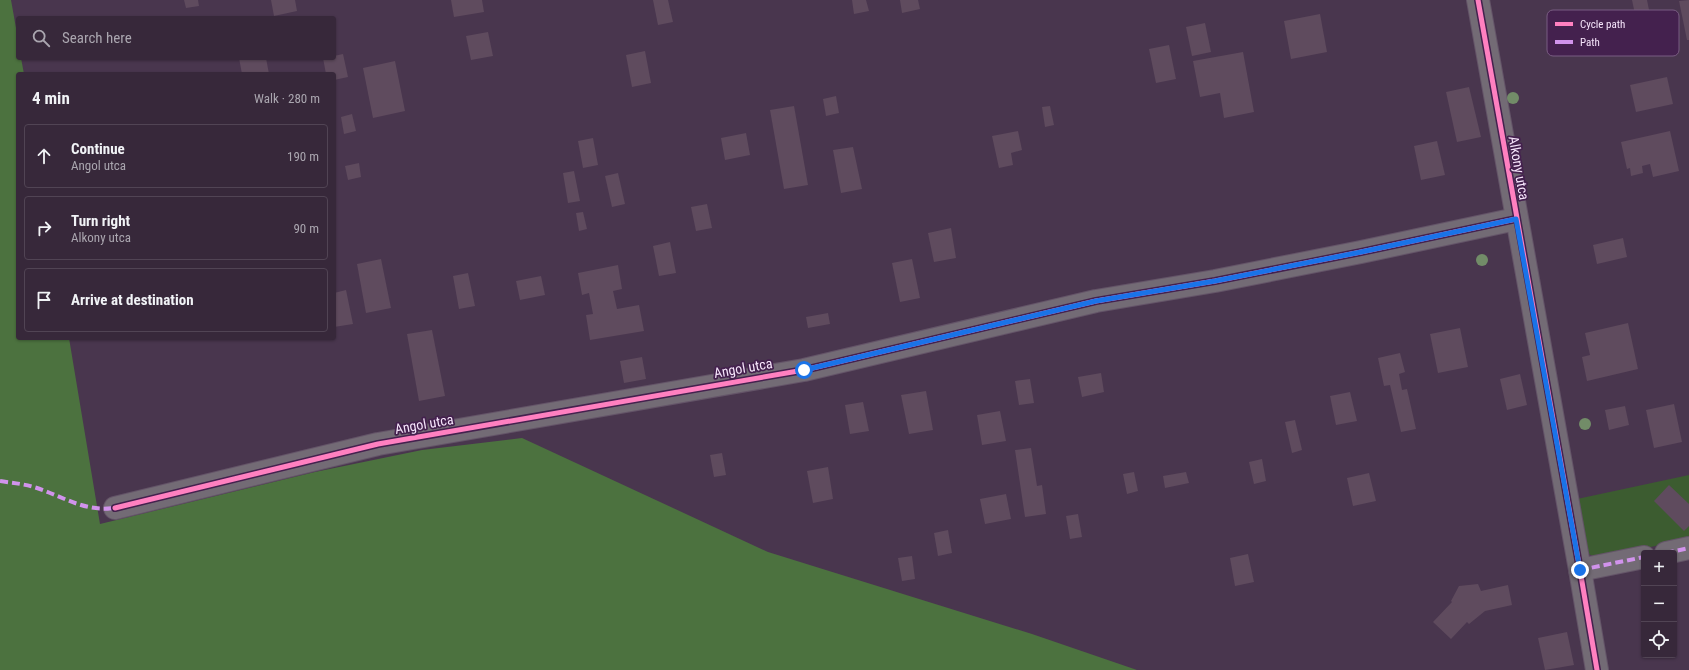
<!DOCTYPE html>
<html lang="en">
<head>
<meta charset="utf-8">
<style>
  :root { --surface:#37283a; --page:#423445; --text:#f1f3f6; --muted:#aaa6af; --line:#514454 }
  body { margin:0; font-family:"Roboto Condensed",sans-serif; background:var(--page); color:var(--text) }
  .controls { position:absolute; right:12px; bottom:12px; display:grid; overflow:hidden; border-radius:4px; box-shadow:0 1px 3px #0004 }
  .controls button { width:36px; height:36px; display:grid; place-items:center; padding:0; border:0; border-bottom:1px solid var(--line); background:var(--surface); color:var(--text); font:20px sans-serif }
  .stop { position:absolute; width:12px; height:12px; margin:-9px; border:3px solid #1a73e8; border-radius:50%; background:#fff }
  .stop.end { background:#1a73e8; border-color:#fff; box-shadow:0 1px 4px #0008 }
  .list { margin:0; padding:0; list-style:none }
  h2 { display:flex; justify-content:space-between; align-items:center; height:52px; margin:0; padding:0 16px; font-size:17px }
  h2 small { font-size:13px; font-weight:400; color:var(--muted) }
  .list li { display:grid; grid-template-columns:26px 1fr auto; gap:12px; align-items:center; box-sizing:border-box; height:64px; margin:0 8px 8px; padding:0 8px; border:1px solid var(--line); border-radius:4px }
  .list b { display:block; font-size:15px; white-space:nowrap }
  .list p { margin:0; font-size:13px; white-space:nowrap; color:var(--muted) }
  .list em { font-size:13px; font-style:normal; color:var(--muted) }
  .icon { flex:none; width:22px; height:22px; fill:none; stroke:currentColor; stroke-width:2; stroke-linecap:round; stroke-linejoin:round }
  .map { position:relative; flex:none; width:1689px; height:670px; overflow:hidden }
  .search { position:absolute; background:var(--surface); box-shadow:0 1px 3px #0004; left:16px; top:16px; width:320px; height:44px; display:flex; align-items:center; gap:10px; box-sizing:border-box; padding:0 14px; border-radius:4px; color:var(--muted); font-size:15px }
  .panel { position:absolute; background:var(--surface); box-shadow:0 1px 3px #0004; left:16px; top:72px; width:320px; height:268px; border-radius:4px }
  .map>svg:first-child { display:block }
  .green { fill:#3c5c30 }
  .forest { fill:#4c723f }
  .building { fill:#5f4b5e }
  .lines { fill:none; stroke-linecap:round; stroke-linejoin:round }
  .street-casing { stroke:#645468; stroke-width:24 }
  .street { stroke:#736b75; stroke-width:22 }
  .quiet { stroke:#d193ec; stroke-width:4; stroke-dasharray:8 4; stroke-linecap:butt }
  .cycleway-casing { stroke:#44214e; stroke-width:8 }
  .cycleway { stroke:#ff80c0; stroke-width:5 }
  .tree { fill:#728c68 }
  .route { stroke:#1a73e8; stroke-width:5 }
  .labels { text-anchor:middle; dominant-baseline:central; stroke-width:3.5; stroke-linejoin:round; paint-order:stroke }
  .street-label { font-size:14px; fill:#f6e5fb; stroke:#44214e }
  .key { fill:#44214e; stroke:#795c82; stroke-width:1 }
  .key-label { font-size:11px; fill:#f6e5fb }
</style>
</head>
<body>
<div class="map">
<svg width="1689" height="670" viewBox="0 0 1689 670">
  <rect width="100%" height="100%" fill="#49364e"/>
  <polygon class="green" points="1689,475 1689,539 1597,558 1587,553 1577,499"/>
  <polygon class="forest" points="0,0 11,0 18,39 18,58 21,58 24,74 18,74 18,338 69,338 100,524 315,472 422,450 522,438 768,552 1032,634 1137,670 0,670"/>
  <g class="building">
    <polygon points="184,0 198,0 199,6 186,8"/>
    <polygon points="271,0 295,0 297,11 274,16"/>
    <polygon points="451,0 482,0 484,12 454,17"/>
    <polygon points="653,0 668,0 673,22 658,25"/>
    <polygon points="852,0 866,0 869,11 854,14"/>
    <polygon points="900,0 918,0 920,9 902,13"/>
    <polygon points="1632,0 1647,0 1650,15 1636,19"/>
    <polygon points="1689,0 1689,40 1687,40 1679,1"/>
    <polygon points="1320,14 1327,52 1291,59 1284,21"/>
    <polygon points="1205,23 1211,52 1192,56 1186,27"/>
    <polygon points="488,32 493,56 471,60 466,36"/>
    <polygon points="1169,45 1176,79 1156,83 1149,49"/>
    <polygon points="645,51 651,83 632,87 626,55"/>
    <polygon points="1243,52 1254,112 1224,118 1220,93 1200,97 1193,61"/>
    <polygon points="343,54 348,77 334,80 334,74 326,74 323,58 334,58 334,56"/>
    <polygon points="239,58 266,58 269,74 242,74"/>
    <polygon points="395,61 405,111 373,118 363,68"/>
    <polygon points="1667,77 1673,104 1636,112 1630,85"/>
    <polygon points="1469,87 1481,137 1457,142 1446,92"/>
    <polygon points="836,96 839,113 826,116 823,99"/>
    <polygon points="794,106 808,185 784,189 770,110"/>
    <polygon points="1050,106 1054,125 1045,127 1042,107"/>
    <polygon points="352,114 356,131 344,134 341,117"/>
    <polygon points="1018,131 1022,150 1011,153 1013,165 999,168 992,136"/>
    <polygon points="1670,131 1679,171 1653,177 1650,164 1642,166 1643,173 1631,176 1630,168 1627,169 1621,142"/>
    <polygon points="746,133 750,155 725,160 721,138"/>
    <polygon points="593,138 598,165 583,168 578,141"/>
    <polygon points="1437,141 1445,175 1421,180 1414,146"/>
    <polygon points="853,147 862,189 841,193 833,150"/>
    <polygon points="359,163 361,177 348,180 345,166"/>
    <polygon points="574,171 580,201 568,203 563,173"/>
    <polygon points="618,173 625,204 612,207 605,176"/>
    <polygon points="707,204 712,228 696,231 691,207"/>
    <polygon points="583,212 587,229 579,231 576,213"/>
    <polygon points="951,228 956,258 934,262 928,233"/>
    <polygon points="1623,238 1627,257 1597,264 1593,245"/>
    <polygon points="670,242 676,273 659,276 653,246"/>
    <polygon points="381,259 391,308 366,313 357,264"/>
    <polygon points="912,259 920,298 900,302 892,263"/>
    <polygon points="618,265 622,289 613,291 617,309 639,305 644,331 590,340 586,315 593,314 589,293 582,295 578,273"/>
    <polygon points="468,273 475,306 459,309 453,276"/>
    <polygon points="541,276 545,295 520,300 516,281"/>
    <polygon points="346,290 353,324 334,327 334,293"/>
    <polygon points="828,313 830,324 808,328 806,317"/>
    <polygon points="1628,323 1638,369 1587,381 1582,357 1590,355 1585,333"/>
    <polygon points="1460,328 1468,367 1438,373 1430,334"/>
    <polygon points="432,330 445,396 419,401 407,334"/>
    <polygon points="1400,353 1405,372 1399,374 1402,390 1407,389 1416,429 1401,432 1390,385 1384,386 1378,358"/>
    <polygon points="642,357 646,379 624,383 620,361"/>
    <polygon points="1101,373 1104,392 1082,397 1078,377"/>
    <polygon points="1520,374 1527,405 1507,410 1500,379"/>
    <polygon points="1030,379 1034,403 1019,405 1015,381"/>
    <polygon points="926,391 933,430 909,434 901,395"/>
    <polygon points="1350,392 1357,421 1336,425 1330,396"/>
    <polygon points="863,402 869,431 850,434 845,405"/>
    <polygon points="1674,404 1682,442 1654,448 1646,410"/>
    <polygon points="1625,406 1629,425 1609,430 1605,410"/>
    <polygon points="1000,411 1006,441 982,445 977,415"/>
    <polygon points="1295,420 1302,450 1292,453 1285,422"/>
    <polygon points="1031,448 1037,486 1042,485 1046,514 1025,517 1015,450"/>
    <polygon points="722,453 726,475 714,477 710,455"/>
    <polygon points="1262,459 1266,481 1254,484 1249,462"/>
    <polygon points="828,467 833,499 813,503 807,471"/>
    <polygon points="1134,472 1138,491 1127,494 1123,474"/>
    <polygon points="1186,472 1189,483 1165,488 1163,476"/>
    <polygon points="1369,473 1376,501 1353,506 1347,478"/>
    <polygon points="1669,485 1689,504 1689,526 1684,531 1654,501"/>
    <polygon points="1006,494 1011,519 985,524 980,499"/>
    <polygon points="1078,514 1082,537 1070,539 1066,516"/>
    <polygon points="948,530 952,553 938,556 934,533"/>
    <polygon points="1248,554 1254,582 1235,586 1230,558"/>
    <polygon points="912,556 915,579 902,581 898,558"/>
    <polygon points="1478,584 1481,591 1508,585 1512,605 1485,611 1469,624 1467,622 1451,639 1433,622 1452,602 1451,601 1459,586"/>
    <polygon points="1567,632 1574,665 1545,670 1538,638"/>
  </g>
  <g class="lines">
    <defs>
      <g id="street">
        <polyline points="1478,0 1580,570 1597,670"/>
        <polyline points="115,508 378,444 804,370 1096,301 1215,281 1361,252 1516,219"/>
        <polyline points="1666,553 1689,548"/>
        <polyline points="1580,570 1644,557"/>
      </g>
    </defs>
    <use href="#street" class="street-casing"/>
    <use href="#street" class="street"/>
    <g class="quiet">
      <path d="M 0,481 C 13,483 25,484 37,488 C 64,497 88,514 118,507"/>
      <polyline points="1666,553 1689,548"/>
      <polyline points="1580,570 1644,557"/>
    </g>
    <defs>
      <g id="cycleway">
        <polyline points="1478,0 1580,570 1597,670"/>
        <polyline points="115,508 378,444 804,370 1096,301 1215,281 1361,252 1516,219"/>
      </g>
    </defs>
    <use href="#cycleway" class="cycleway-casing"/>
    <use href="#cycleway" class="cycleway"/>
  </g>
  <g class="tree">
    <circle cx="1513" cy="98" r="6"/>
    <circle cx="1482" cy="260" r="6"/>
    <circle cx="1585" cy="424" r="6"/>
  </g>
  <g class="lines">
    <polyline class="route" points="804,370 1096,301 1215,281 1361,252 1516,219 1580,570"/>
  </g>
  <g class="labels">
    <g class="street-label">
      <text transform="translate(1519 168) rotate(80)">Alkony utca</text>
      <text transform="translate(743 368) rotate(-10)">Angol utca</text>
      <text transform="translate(424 424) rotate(-10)">Angol utca</text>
    </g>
  </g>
  <rect x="1547" y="10" width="132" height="46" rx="6" class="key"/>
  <rect x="1555" y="22" width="18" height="4" fill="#ff80c0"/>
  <rect x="1555" y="40" width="18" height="4" fill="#d193ec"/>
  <g class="key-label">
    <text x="1580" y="28">Cycle path</text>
    <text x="1580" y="46">Path</text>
  </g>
</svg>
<div class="controls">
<button>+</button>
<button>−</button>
<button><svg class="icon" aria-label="locate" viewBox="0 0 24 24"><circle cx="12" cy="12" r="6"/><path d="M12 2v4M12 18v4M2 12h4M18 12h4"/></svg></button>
</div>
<div class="stop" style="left:804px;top:370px"></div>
<div class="stop end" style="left:1580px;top:570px"></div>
<div class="search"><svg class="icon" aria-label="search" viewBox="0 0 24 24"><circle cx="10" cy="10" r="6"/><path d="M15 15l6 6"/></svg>Search here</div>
<section class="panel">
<h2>4 min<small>Walk · 280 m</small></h2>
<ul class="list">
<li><svg class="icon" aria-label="ahead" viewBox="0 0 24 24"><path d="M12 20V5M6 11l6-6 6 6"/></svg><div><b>Continue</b><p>Angol utca</p></div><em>190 m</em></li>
<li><svg class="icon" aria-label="right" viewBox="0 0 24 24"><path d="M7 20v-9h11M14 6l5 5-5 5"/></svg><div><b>Turn right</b><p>Alkony utca</p></div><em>90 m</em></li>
<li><svg class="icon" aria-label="arrive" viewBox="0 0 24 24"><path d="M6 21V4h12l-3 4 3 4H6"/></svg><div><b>Arrive at destination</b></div></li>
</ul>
</section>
</div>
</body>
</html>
